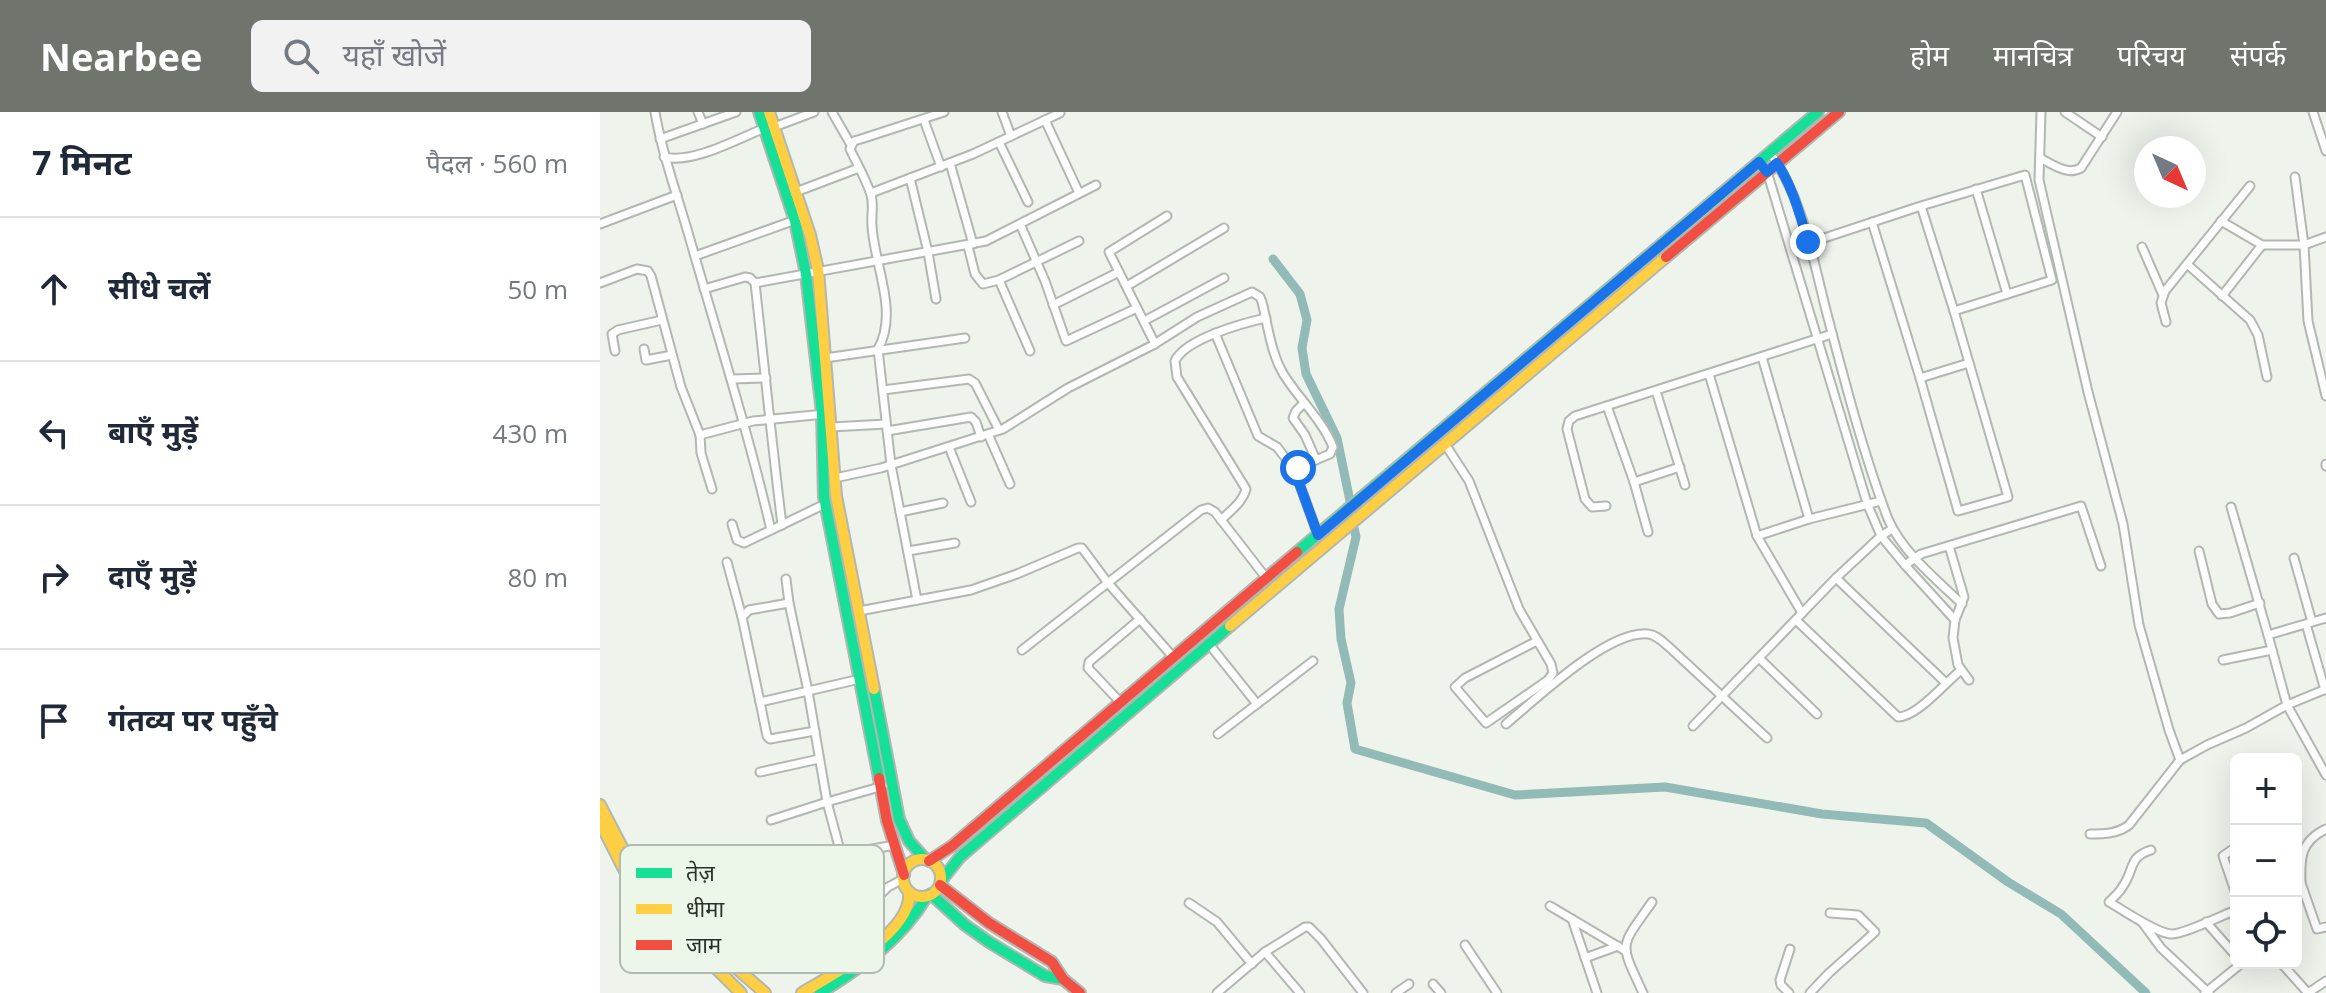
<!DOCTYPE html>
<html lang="hi">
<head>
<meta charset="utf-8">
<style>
  :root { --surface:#fff; --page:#f2f2f3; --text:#1f2937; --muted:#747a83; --line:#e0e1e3; --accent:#6f746d }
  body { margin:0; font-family:"Open Sans","Noto Sans Devanagari",sans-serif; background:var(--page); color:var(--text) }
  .controls { position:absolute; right:24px; bottom:24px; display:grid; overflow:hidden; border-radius:12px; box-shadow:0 8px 32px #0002 }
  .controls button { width:72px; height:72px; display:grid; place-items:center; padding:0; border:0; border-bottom:2px solid var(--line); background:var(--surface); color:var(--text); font:40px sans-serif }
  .compass { position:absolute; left:1534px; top:24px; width:72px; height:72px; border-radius:50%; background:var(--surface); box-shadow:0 8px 32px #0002; rotate:136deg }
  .stop { position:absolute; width:24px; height:24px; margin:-18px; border:6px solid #1a73e8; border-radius:50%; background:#fff }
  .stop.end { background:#1a73e8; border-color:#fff; box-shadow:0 2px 8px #0008 }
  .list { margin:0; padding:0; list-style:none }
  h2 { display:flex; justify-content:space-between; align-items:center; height:104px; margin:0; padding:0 32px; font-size:34px }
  h2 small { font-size:26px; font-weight:400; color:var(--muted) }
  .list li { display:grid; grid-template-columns:52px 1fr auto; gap:24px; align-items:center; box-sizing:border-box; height:144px; padding:0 32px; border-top:2px solid var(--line) }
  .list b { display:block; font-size:30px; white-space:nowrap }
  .list em { font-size:26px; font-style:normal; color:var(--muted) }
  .icon { flex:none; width:44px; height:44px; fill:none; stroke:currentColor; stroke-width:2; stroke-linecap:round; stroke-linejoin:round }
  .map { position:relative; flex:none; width:1726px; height:881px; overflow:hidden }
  header { display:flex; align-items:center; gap:48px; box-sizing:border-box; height:112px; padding:0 40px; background:var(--accent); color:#fff }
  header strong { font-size:38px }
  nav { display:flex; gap:44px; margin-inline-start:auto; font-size:28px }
  .search { width:560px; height:72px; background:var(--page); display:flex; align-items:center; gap:20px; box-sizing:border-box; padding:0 28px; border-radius:12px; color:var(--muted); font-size:30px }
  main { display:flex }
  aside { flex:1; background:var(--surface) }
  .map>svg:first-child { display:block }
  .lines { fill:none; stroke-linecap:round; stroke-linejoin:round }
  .canal { stroke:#92bbb8; stroke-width:9 }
  .street-casing { stroke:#b2b7b1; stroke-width:11 }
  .fast-casing { stroke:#b2b7b1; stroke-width:14 }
  .slow-casing { stroke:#b2b7b1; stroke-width:14 }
  .jam-casing { stroke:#b2b7b1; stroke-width:14 }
  .street { stroke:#fcfdfc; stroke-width:7 }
  .fast { stroke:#16e098; stroke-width:10 }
  .slow { stroke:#ffcf43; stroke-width:10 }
  .jam { stroke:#f24e42; stroke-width:10 }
  .route { stroke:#1a73e8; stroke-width:10 }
  .key { fill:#ecf7e9; stroke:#b2bbaf; stroke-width:2 }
  .key-label { font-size:22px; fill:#2a2f29 }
</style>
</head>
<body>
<header>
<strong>Nearbee</strong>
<div class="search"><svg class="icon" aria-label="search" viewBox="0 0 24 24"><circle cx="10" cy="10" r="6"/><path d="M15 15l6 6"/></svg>यहाँ खोजें</div>
<nav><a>होम</a><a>मानचित्र</a><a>परिचय</a><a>संपर्क</a></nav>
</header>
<main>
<aside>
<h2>7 मिनट<small>पैदल · 560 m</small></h2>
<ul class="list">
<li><svg class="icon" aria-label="ahead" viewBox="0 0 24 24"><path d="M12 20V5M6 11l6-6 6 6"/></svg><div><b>सीधे चलें</b></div><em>50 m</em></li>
<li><svg class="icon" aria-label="left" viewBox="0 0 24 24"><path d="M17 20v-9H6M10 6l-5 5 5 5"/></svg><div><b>बाएँ मुड़ें</b></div><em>430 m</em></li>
<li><svg class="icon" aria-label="right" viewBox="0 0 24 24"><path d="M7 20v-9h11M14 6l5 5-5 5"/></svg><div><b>दाएँ मुड़ें</b></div><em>80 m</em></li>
<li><svg class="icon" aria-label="arrive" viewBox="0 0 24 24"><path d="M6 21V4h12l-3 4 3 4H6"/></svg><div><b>गंतव्य पर पहुँचे</b></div></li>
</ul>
</aside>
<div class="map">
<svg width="1726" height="881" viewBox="0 0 1726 881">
  <rect width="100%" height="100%" fill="#eef4ec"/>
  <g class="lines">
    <g class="canal">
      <polyline points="673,147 700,182 707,208 702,236 706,262 737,326 750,389"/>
      <polyline points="754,416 756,425 739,497 741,527 751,571 747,591 755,637 915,683 1065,675 1222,702 1326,711 1408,770 1461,802 1546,881"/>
    </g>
    <defs>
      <g id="street">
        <path d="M 55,0 C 62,42 77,82 89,124 C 117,222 148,319 171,418"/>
        <polyline points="98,0 103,12"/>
        <polyline points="232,0 251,33"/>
        <polyline points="402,0 411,24"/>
        <polyline points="1441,0 1439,68 1488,280 1523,412 1539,513 1569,618 1580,648"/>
        <polyline points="1465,0 1502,25"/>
        <polyline points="1713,0 1726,39"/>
        <polyline points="324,8 341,55"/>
        <polyline points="445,8 479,81"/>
        <polyline points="174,15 214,0"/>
        <polyline points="60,27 136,0"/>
        <polyline points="399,30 428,90"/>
        <path d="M 1170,41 C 1203,86 1213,148 1227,202 C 1245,270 1263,341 1288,407 C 1303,441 1336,467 1362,492"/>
        <path d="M 64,45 C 93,52 137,27 165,16"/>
        <path d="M 1440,46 C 1452,52 1468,64 1481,56 L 1517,0"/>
        <polyline points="1159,50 1167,60 1172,76 1267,391 1281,424 1305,453 1355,508"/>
        <polyline points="350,51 373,132"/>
        <polyline points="1695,65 1704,133 1708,209 1726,284"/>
        <polyline points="310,66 328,140 336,187"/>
        <polyline points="1376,77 1407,182"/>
        <polyline points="193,81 259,56"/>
        <polyline points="271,81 373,42 460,1"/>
        <polyline points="1621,109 1662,133 1704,133 1726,125"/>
        <polyline points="1272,110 1320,266 1358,399 1408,385 1354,199"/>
        <polyline points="0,112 77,83"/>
        <polyline points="420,112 445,169 466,229 537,196"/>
        <polyline points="368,134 375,162 383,172 399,168 479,129"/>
        <polyline points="1542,135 1563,183"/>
        <polyline points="1191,137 1321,94 1425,63 1452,168 1354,199 1321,94"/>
        <polyline points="95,144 198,107"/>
        <polyline points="1587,152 1650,208 1658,223 1667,265"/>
        <polyline points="399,168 430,239"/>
        <polyline points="0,171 37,157 48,159 51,164 81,275 100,323 153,309 225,302"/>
        <polyline points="155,171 386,129 496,73"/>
        <polyline points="527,174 624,116"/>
        <path d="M 104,177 L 145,165 L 150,166 L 155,171 C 164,251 172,332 182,413"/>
        <polyline points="1622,184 1662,133"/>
        <polyline points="453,193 519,160"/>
        <polyline points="544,209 624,166"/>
        <polyline points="1566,210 1561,191 1565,179 1650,74"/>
        <polyline points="615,221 658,324 677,335 694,357 718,423"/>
        <polyline points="555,232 509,140 567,104"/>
        <polyline points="44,237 46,248 72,243"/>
        <polyline points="15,239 12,222 18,218 62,208"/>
        <polyline points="1162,245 1209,407 1281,389"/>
        <polyline points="225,246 365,226"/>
        <polyline points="1109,262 1157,424"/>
        <polyline points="1320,266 1369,251"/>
        <polyline points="132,267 166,266"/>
        <polyline points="283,278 369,267 375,271 399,318"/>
        <polyline points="1056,279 1085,373"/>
        <polyline points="703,292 696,299 693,306 705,323 716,348"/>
        <polyline points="1007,294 1034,370 1080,355"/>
        <polyline points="231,315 286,312"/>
        <polyline points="287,319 371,305 376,310 381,325"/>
        <polyline points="388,322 410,372"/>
        <polyline points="100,323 101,341 112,377"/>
        <polyline points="845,332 869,369 919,497 951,552 953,561 948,568 886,611 855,575 865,566 937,529"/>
        <polyline points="349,335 371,390"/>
        <polyline points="1726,352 1726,354"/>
        <path d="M 235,366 L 281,356 L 403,317 L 468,276 L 553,233 L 597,205 L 652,180 L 660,185 L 662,190 C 668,214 671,242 684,263 C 699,287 723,309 733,335 L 730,342 L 694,357"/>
        <polyline points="1034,370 1048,420"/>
        <polyline points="1006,394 992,395 985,387 967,317 969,309 975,304 1232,222"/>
        <polyline points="1631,395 1668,523 1712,510"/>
        <polyline points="300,400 343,391"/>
        <path d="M 621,408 C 630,399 643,390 646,377 L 577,265 L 575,249 C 585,227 643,211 666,206"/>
        <polyline points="132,412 137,428 144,431 225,392"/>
        <polyline points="1349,434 1364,485 1355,508 1353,526 1358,553 1369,568"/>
        <polyline points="308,439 355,431"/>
        <polyline points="1599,439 1612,492 1619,502 1630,501 1660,491"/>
        <polyline points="1694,446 1712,510 1726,506"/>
        <polyline points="127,450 142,505"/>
        <polyline points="1305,453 1321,442 1481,394 1501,454"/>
        <polyline points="1236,466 1346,571"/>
        <polyline points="186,467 189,491 208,579 227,690 283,674"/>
        <path d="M 317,488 L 291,353 L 278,237 C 299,200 274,153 272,114 C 271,103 274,93 271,83 C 266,67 257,52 250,37 L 254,29 L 261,27 L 344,0"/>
        <polyline points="189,491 149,498 142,505 160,590 260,567"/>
        <polyline points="259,499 371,478 417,462 478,436 482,436 508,471 574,546"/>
        <polyline points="1202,501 1157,424 1209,407"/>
        <path d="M 1196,508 L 1298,605 C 1317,605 1345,571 1361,558"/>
        <polyline points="1706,512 1725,578"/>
        <polyline points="1668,523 1687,593 1726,577"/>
        <polyline points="609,532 657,592 713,549"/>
        <polyline points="422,538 601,398 608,396 615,400 667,467"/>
        <polyline points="1159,546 1217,602"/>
        <polyline points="1623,548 1672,538"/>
        <polyline points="160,590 167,624 170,627 215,619"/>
        <polyline points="521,591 488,556 489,550 540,507"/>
        <path d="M 906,612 C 936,587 1008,518 1048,522 C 1057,523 1063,530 1069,535 L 1167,626"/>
        <polyline points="1093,614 1236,466 1281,424 1292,417"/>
        <polyline points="618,622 657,592"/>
        <polyline points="160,660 219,647"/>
        <polyline points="171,708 227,690 241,742 249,797 252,802 257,804 261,801 288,775 303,767"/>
        <path d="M 1490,722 C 1504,722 1517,722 1529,713 L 1580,648 L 1607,633 L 1646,616 L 1687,593 L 1726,663"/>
        <polyline points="1636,735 1623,744 1636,782"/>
        <path d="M 1551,738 C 1528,745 1535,757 1523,774 C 1520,780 1514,785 1509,790 C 1523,798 1556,821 1571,822 C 1582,823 1623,803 1636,798"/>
        <polyline points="198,750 295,733"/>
        <path d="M 1701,771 C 1700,745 1701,729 1726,717"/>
        <polyline points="1696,773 1701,771 1717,817 1726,815"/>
        <polyline points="589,791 617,810 652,852"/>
        <polyline points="950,794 1024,838"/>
        <polyline points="972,807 997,881"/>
        <polyline points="1542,810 1561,836 1609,881"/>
        <polyline points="1606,810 1636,844"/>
        <polyline points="865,833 897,881"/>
        <polyline points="665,840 700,881"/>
        <polyline points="985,846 1018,834"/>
        <polyline points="1681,851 1708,881 1726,869"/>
        <polyline points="833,872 841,881"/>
        <polyline points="617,881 665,840 705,815 709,815 721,827 763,881"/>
        <polyline points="796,881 809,872"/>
        <path d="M 1043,881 C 1019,829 1019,837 1052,790"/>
        <polyline points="1189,881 1181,873 1180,868 1190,837"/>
        <polyline points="1210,881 1229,861 1275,820 1258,803 1230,801"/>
        <polyline points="1605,881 1642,851"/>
      </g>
      <g id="fast">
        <polyline points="159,0 195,109 206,162 222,301 224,385 279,666"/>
        <polyline points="697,440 1218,0"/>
        <polyline points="274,577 299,707 309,729 325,747"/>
        <polyline points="341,769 360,745 630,514"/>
        <polyline points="331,782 365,813 389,830 445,864 463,867"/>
        <path d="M 220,881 C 263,854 301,828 327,784"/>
      </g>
      <g id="slow">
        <polyline points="169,0 210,123 218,158 236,384 274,577"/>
        <polyline points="630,514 1066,145"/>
        <polyline points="0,693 27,745 48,775 70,798 165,881"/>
        <polyline points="0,710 32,773 141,881"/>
        <circle cx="322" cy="766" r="19"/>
        <path d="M 202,881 C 232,863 314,820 309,780"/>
      </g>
      <g id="jam">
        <polyline points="1066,145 1239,0"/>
        <polyline points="279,666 287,709 304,763"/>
        <polyline points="329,749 352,734 697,440"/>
        <polyline points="340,773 389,811 452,850 463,867 480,881"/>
      </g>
    </defs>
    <use href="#street" class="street-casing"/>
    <use href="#fast" class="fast-casing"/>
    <use href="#slow" class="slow-casing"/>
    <use href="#jam" class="jam-casing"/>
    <use href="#street" class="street"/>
    <use href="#fast" class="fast"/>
    <use href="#slow" class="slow"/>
    <use href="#jam" class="jam"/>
  </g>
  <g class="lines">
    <path class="route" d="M 698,356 L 694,357 L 718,423 L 1159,50 L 1167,60 L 1177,51 C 1193,75 1200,104 1208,130"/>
  </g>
  <rect x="20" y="733" width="264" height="128" rx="12" class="key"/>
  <rect x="36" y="756" width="36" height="10" fill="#16e098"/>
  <rect x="36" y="792" width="36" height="10" fill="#ffcf43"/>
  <rect x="36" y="828" width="36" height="10" fill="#f24e42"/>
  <g class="key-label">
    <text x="86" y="769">तेज़</text>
    <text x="86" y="805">धीमा</text>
    <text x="86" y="841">जाम</text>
  </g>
</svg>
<div class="controls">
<button>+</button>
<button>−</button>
<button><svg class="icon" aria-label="locate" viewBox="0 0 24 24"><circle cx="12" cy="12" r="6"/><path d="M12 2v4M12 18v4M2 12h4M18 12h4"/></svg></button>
</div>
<svg class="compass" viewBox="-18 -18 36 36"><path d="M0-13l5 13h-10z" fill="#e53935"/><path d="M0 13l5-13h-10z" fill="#747a83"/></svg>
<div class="stop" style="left:698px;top:356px"></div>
<div class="stop end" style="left:1208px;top:130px"></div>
</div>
</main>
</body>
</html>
